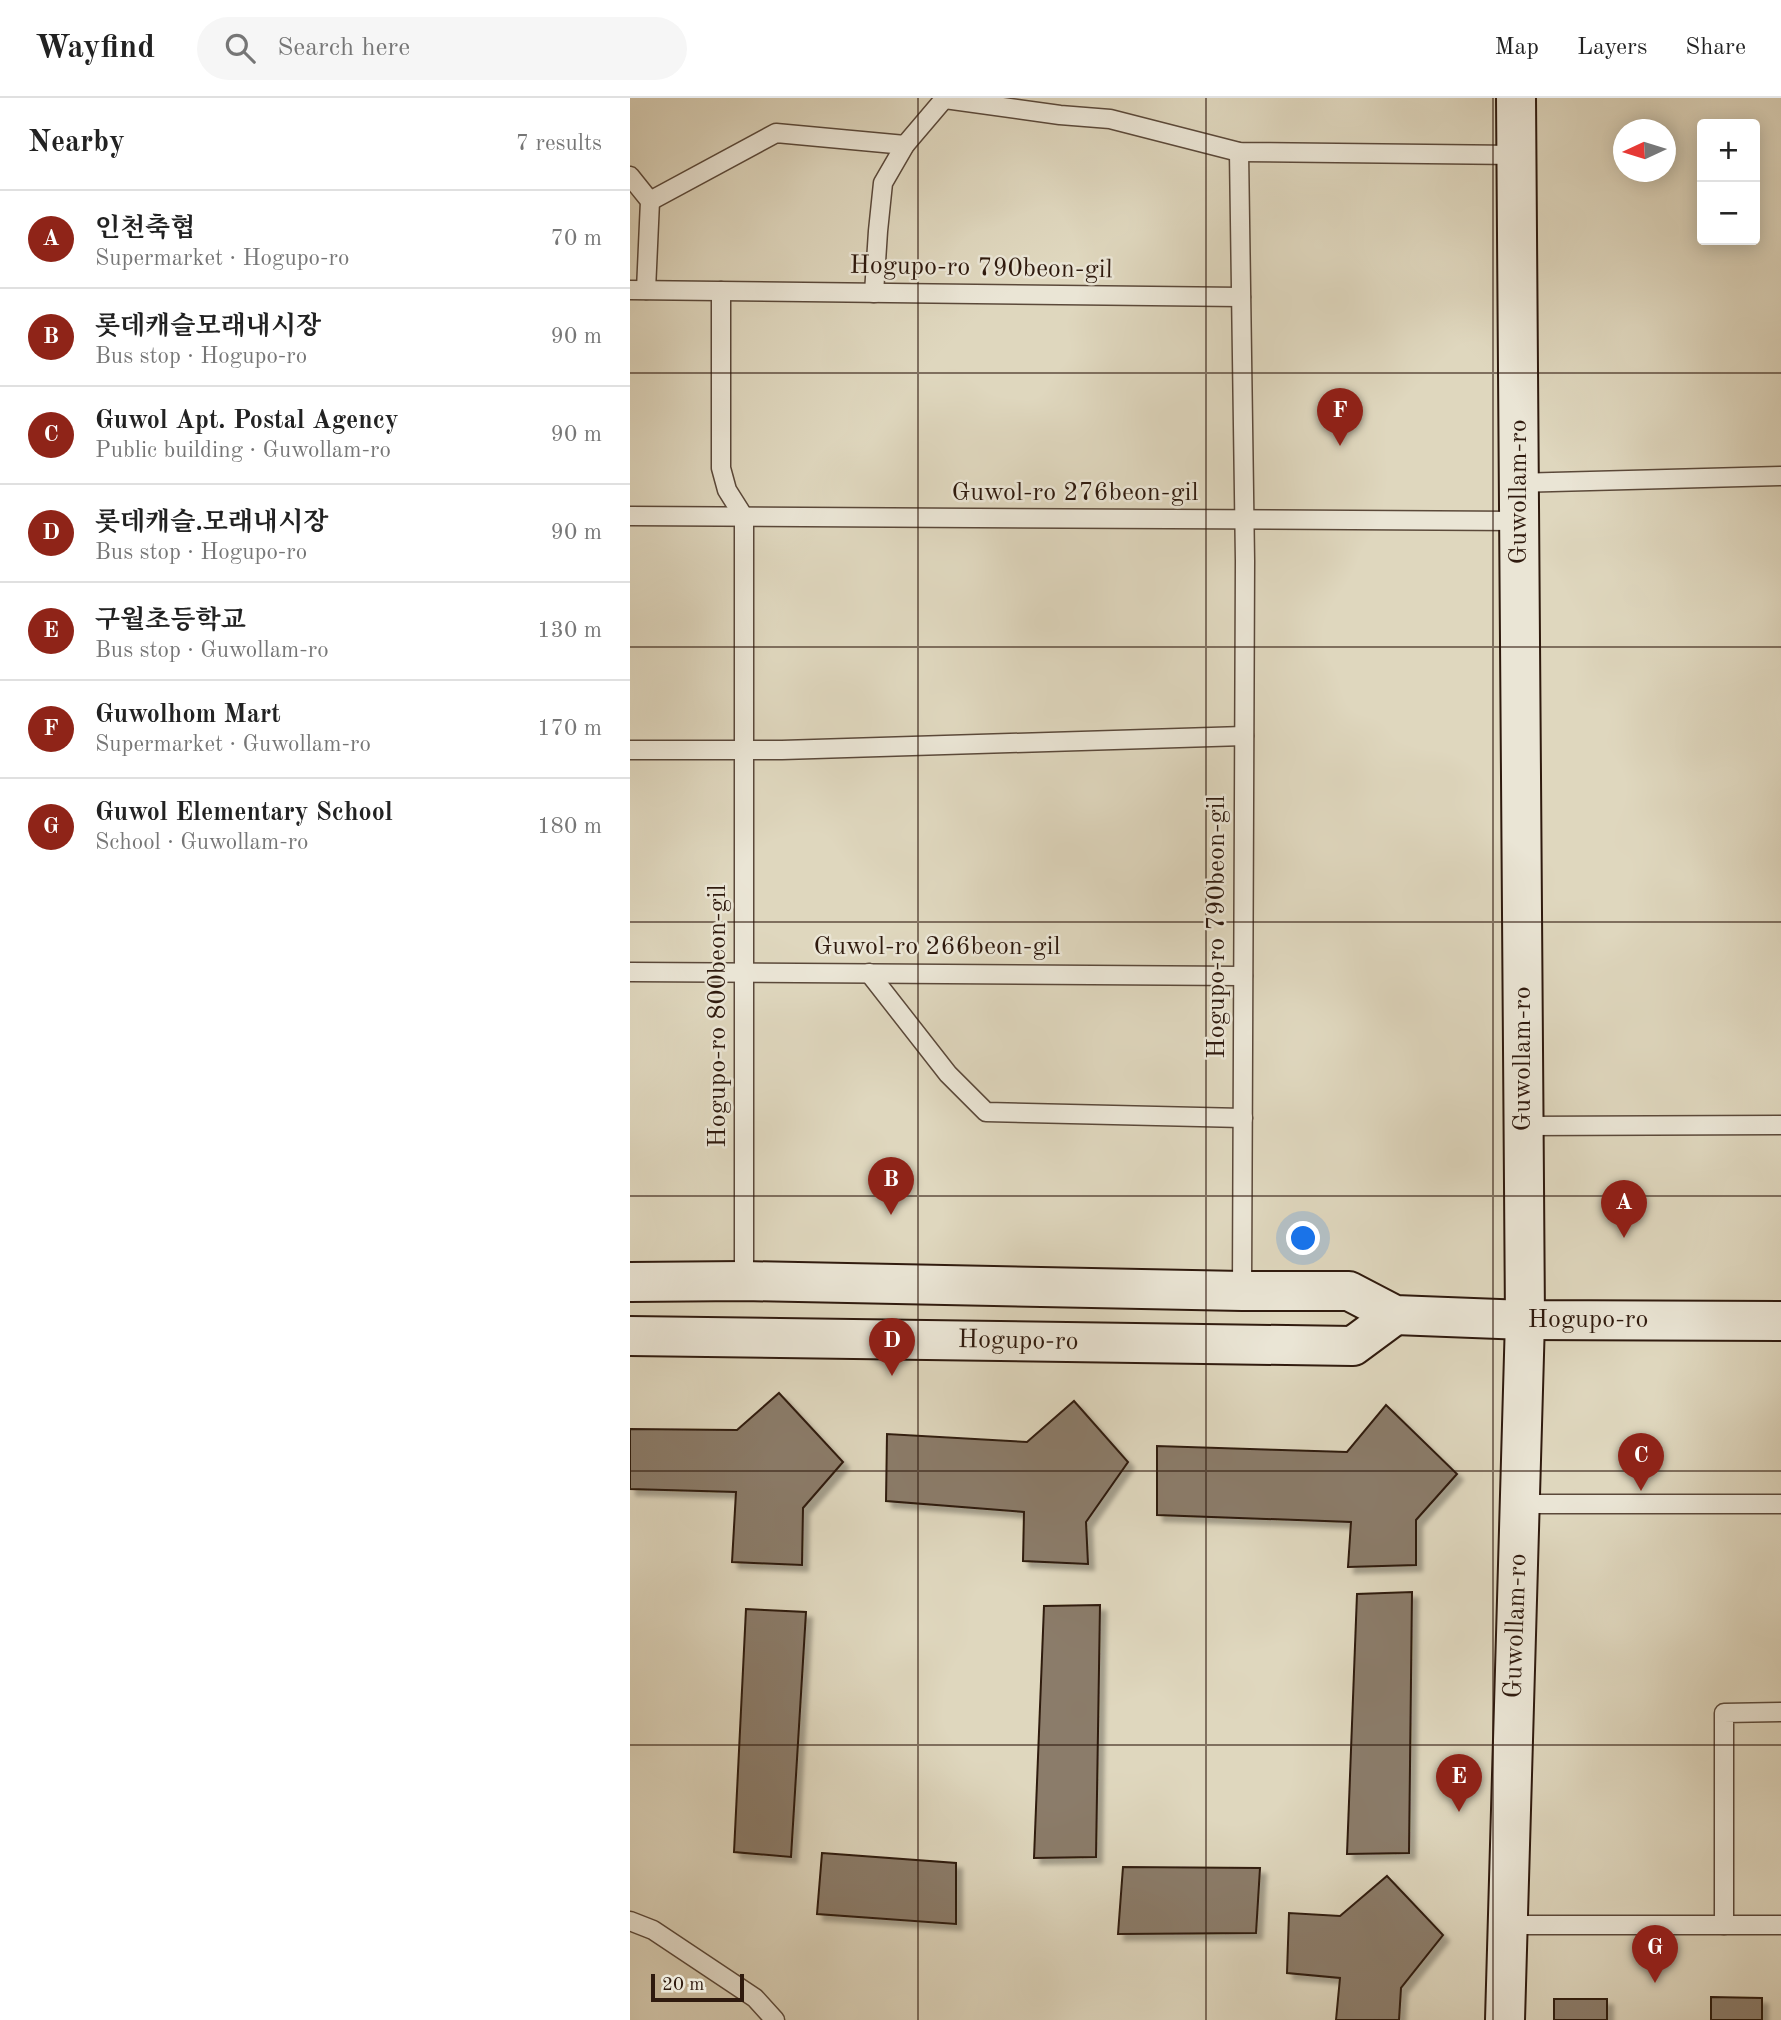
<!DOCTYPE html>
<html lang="en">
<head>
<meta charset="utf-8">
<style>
  :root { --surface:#fff; --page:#f6f6f6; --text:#222; --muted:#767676; --line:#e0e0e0; --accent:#8f2418 }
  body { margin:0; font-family:"Old Standard TT","Noto Serif KR",serif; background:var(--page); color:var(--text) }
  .controls { position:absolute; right:21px; top:21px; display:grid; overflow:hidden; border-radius:7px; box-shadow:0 4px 18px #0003 }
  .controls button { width:63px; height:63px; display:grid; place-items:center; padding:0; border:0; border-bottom:2px solid var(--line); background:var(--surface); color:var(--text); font:35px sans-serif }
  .compass { position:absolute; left:983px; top:21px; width:63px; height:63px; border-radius:50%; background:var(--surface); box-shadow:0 4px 18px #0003; rotate:266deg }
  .scale { position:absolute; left:21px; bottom:18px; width:93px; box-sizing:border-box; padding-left:7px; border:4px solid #2f1a0e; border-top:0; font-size:19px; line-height:24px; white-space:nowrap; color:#2f1a0e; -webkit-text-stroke:5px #eae5d5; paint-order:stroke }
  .you { position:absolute; left:674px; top:1141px; width:24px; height:24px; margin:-18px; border:5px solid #fff; border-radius:50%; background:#1a73e8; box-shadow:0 0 0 10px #1a73e833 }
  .badge { display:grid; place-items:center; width:46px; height:46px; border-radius:50%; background:var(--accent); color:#fff; font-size:23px; font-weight:700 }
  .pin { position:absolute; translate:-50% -58px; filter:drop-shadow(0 2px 4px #0008) }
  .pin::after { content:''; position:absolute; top:37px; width:24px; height:21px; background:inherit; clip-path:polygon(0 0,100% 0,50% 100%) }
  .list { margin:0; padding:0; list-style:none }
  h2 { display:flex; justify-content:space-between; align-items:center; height:91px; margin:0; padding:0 28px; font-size:30px }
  h2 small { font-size:23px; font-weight:400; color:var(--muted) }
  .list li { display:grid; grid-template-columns:46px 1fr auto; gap:21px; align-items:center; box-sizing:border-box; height:98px; padding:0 28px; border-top:2px solid var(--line) }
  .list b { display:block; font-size:26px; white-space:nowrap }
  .list p { margin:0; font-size:23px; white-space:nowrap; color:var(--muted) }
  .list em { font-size:23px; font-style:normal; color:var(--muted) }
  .icon { flex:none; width:38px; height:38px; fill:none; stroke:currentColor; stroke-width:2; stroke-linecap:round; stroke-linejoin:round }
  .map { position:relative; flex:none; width:1151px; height:1922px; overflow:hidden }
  header { display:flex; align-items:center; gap:42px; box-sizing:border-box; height:98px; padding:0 35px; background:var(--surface); border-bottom:2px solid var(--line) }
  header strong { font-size:33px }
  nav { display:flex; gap:38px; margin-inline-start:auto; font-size:24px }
  .search { width:490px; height:63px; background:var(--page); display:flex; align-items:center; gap:18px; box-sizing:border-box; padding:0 24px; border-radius:38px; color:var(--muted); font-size:26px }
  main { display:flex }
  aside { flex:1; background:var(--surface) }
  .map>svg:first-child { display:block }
  .building { fill:#8b7c6a; stroke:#2f1a0e; stroke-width:2; filter:url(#shadow) }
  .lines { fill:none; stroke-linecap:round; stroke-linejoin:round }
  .lane-casing { stroke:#5b493a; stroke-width:21 }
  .secondary-casing { stroke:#2f1a0e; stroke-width:42 }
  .lane { stroke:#eae5d5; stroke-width:18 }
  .secondary { stroke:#eae5d5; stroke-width:38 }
  .grid { fill:none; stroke:#2f1a0e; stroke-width:2; stroke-opacity:0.55 }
  .labels { text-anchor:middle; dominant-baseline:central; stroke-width:5; stroke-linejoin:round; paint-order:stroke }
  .street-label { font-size:26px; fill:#2f1a0e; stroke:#eae5d5 }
</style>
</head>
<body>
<header>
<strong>Wayfind</strong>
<div class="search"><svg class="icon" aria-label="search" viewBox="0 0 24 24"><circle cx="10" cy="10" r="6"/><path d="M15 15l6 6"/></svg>Search here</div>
<nav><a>Map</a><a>Layers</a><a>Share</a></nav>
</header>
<main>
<aside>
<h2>Nearby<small>7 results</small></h2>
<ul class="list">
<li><span class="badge">A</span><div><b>인천축협</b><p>Supermarket · Hogupo-ro</p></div><em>70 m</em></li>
<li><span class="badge">B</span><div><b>롯데캐슬모래내시장</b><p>Bus stop · Hogupo-ro</p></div><em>90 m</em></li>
<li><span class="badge">C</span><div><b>Guwol Apt. Postal Agency</b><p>Public building · Guwollam-ro</p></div><em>90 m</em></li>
<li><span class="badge">D</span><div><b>롯데캐슬.모래내시장</b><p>Bus stop · Hogupo-ro</p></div><em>90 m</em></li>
<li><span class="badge">E</span><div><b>구월초등학교</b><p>Bus stop · Guwollam-ro</p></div><em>130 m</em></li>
<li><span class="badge">F</span><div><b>Guwolhom Mart</b><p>Supermarket · Guwollam-ro</p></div><em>170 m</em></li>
<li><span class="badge">G</span><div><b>Guwol Elementary School</b><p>School · Guwollam-ro</p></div><em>180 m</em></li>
</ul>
</aside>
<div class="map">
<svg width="1151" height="1922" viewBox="0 0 1151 1922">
  <defs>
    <filter id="shadow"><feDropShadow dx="6" dy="6" stdDeviation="2" flood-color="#0004"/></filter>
  </defs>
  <rect width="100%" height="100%" fill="#dfd7be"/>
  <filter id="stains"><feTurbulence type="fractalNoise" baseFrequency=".00286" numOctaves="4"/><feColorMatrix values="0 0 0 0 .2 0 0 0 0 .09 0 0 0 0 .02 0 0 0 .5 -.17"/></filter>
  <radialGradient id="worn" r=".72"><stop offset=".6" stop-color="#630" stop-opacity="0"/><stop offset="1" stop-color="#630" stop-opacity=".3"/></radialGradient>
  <g class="building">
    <polygon points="149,1295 213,1364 173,1410 172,1467 102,1464 106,1394 0,1391 0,1331 107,1332"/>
    <polygon points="444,1303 498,1364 456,1424 458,1466 393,1463 394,1414 256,1403 257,1336 397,1344"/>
    <polygon points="756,1307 827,1376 786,1422 786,1467 718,1469 721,1424 527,1417 527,1348 717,1354"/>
    <polygon points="782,1494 779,1755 717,1756 727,1496"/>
    <polygon points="470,1507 466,1759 404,1760 414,1508"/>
    <polygon points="116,1511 176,1514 161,1759 104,1754"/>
    <polygon points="192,1755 326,1765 326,1826 187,1816"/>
    <polygon points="493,1769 630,1770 626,1835 488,1836"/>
    <polygon points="757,1778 813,1837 771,1890 769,1922 706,1922 710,1880 657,1875 659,1815 710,1818"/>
    <polygon points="1081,1899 1132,1900 1132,1922 1081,1922"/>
    <rect x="924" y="1901" width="53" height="21"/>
  </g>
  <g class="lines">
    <defs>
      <g id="lane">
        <polyline points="315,1 430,17 480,21 609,54 886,57"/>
        <polyline points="609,54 615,463 612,1193"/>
        <polyline points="0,78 20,103 16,192"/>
        <polyline points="20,103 146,35 275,47"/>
        <polyline points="0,192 611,199"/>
        <polyline points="91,193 91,370 97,392 114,419 114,1183"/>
        <polyline points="244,195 248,133 253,85 275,47 315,0"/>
        <polyline points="889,385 1151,378"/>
        <polyline points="0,418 889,423"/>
        <polyline points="0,652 152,652 614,638"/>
        <polyline points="0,874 613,878"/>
        <polyline points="239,875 318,976 356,1014 613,1020"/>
        <polyline points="894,1028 1151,1027"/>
        <polyline points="890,1406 1151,1406"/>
        <polyline points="0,1823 23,1832 125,1900 145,1922"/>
        <polyline points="878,1827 1151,1827"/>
        <polyline points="1094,1827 1094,1615 1151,1614"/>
      </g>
      <g id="secondary">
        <polyline points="0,1184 114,1183 612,1193 719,1193 765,1217 895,1222 1151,1223"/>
        <polyline points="0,1238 723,1248 765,1217"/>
        <polyline points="875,1922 895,1222 886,0"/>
      </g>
    </defs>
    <use href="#lane" class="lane-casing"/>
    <use href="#secondary" class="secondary-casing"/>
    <use href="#lane" class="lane"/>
    <use href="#secondary" class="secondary"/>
  </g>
  <path class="grid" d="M 288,0 L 288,1922M 576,0 L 576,1922M 863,0 L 863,1922M 0,275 L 1151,275M 0,549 L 1151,549M 0,824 L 1151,824M 0,1098 L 1151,1098M 0,1373 L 1151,1373M 0,1647 L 1151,1647"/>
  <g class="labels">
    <g class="street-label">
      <text transform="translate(351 170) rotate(1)">Hogupo-ro 790beon-gil</text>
      <text transform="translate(889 394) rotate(-90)">Guwollam-ro</text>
      <text x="445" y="395">Guwol-ro 276beon-gil</text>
      <text transform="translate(587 829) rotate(-90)">Hogupo-ro 790beon-gil</text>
      <text x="307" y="849">Guwol-ro 266beon-gil</text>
      <text transform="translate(88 918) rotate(-90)">Hogupo-ro 800beon-gil</text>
      <text transform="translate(893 961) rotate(-90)">Guwollam-ro</text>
      <text x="958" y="1222">Hogupo-ro</text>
      <text transform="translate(388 1243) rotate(1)">Hogupo-ro</text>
      <text transform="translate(886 1528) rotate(-88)">Guwollam-ro</text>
    </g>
  </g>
  <rect width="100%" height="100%" filter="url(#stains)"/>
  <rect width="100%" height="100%" fill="url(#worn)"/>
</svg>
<div class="controls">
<button>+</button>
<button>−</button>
</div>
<svg class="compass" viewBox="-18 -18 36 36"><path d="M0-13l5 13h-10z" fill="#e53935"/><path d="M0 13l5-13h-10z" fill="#767676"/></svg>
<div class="scale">20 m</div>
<div class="you"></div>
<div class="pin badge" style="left:994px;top:1140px">A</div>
<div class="pin badge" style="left:261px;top:1117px">B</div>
<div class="pin badge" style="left:1011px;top:1393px">C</div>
<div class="pin badge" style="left:262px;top:1278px">D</div>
<div class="pin badge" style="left:829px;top:1714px">E</div>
<div class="pin badge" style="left:710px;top:348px">F</div>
<div class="pin badge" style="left:1025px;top:1885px">G</div>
</div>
</main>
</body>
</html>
